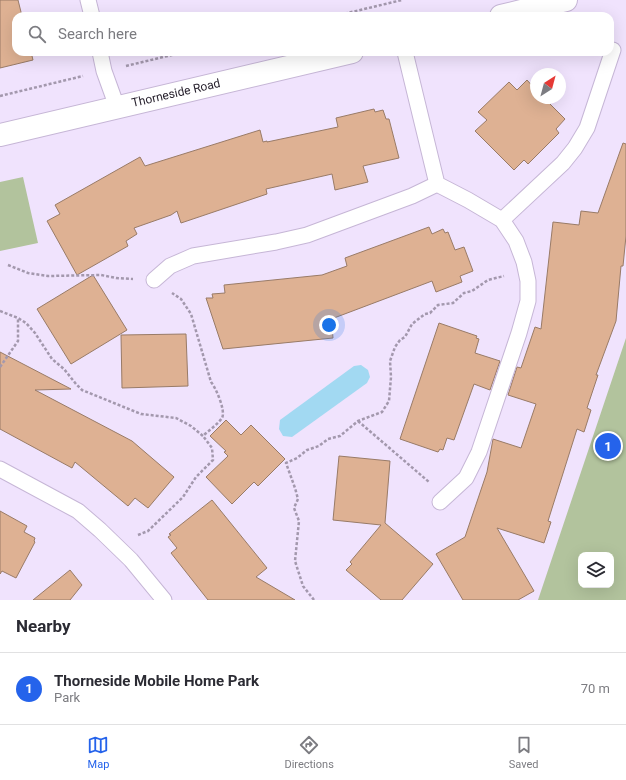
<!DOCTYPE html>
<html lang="en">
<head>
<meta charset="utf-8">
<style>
  :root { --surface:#fff; --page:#f7f7f7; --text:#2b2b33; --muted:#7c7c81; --line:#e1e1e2; --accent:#2563eb }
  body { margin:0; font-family:Roboto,sans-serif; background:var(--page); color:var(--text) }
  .controls { position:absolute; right:12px; bottom:12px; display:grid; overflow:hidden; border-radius:8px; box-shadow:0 4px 16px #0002 }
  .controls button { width:36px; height:36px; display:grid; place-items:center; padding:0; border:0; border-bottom:1px solid var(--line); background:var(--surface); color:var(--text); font:20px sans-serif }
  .compass { position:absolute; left:530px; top:68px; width:36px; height:36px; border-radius:50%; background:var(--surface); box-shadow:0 4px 16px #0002; rotate:36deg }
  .you { position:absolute; left:329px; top:325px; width:14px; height:14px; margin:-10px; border:3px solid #fff; border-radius:50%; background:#1a73e8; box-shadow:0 0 0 6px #1a73e833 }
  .badge { display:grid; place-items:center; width:26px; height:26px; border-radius:50%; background:var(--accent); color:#fff; font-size:13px; font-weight:700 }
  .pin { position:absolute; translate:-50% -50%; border:2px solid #fff; box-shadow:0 1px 4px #0006 }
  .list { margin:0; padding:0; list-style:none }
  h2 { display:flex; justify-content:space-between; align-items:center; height:52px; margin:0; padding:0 16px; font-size:17px }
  h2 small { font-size:13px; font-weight:400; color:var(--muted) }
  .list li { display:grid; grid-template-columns:26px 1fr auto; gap:12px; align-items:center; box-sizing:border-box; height:72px; padding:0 16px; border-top:1px solid var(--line) }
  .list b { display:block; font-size:15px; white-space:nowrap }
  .list p { margin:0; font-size:13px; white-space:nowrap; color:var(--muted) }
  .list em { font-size:13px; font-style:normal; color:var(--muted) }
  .icon { flex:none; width:22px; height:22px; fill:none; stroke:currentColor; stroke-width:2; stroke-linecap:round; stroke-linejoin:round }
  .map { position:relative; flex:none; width:626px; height:600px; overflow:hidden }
  .search { position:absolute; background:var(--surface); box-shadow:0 4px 16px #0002; left:12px; right:12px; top:12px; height:44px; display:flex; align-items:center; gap:10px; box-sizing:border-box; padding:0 14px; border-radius:12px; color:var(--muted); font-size:15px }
  .sheet { height:124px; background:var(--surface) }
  nav { display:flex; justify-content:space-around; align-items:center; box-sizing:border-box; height:56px; border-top:1px solid var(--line); background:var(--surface); font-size:11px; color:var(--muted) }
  nav a { display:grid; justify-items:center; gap:2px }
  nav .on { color:var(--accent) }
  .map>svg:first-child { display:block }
  .green { fill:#b2c39d; fill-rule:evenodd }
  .water { fill:#a2d9f2 }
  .building { fill:#deb193; stroke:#997b67 }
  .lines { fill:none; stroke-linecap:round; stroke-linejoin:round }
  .lane-casing { stroke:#c6b6d6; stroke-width:17 }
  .secondary-casing { stroke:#c6b6d6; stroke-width:24 }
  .path { stroke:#a398ad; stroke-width:2.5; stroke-dasharray:3 2; stroke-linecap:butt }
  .lane { stroke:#fff; stroke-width:15 }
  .secondary { stroke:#fff; stroke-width:22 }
  .labels { text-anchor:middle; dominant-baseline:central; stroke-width:3; stroke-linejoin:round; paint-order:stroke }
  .street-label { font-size:12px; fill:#29232f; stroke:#fff }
</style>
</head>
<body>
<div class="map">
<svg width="626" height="600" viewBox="0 0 626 600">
  <rect width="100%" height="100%" fill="#f0e3fd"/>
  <g class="green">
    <polygon points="23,177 38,243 0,251 0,182"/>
    <path d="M 626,338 L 626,600 L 538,600 ZM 581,555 L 611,555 L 611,585 L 581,585 Z"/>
  </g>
  <polygon class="water" points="361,365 368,370 370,377 367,383 292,437 283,436 279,429 280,420 354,366"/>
  <g class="building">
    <polygon points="0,0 18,0 22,16 16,16 16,52 31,52 33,60 0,68"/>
    <polygon points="527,80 536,90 536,98 544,98 565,119 556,129 559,133 528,164 524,160 514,170 475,131 487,120 478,112 509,82 517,90"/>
    <polygon points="374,109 375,112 383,110 386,119 389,119 399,158 363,166 368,182 335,190 332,174 266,189 267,194 181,223 177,211 171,215 134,228 137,234 126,241 128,246 77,275 47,221 60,214 55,205 140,157 145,166 260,130 263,142 267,141 267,142 338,127 336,118"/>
    <polygon points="623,143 626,144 626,236 623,266 621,266 616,321 596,375 598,375 587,408 591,410 584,432 577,429 548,521 551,522 544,543 497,528 534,591 518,600 463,600 436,554 465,537 487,472 493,439 521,448 536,404 508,395 517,367 521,368 535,327 541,329 553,222 579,225 581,211 598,213"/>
    <polygon points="429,227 432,234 443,229 445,233 448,232 455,250 464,247 473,271 460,276 462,282 436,292 432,281 334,318 335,326 332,326 333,338 223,349 206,298 213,298 212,294 225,293 224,285 322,275 347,266 345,258"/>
    <polygon points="93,275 127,330 71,364 37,309"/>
    <polygon points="439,323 477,336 476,338 479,339 475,353 500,361 490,390 474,384 454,440 447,438 443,450 440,449 438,452 400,439"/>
    <polygon points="186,334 188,386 122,388 121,335"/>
    <polygon points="0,352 71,389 35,390 132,441 174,477 148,508 135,498 128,506 75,462 72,468 0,429"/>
    <polygon points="226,420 241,435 251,425 285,459 258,486 254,482 232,504 206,477 228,456 224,452 226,451 210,436"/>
    <polygon points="339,456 390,461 385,523 433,564 402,600 381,600 346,570 352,564 350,562 381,525 333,520"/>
    <polygon points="212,500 267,568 256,577 295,600 208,600 171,553 177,548 168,537 171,535 169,534"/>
    <polygon points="0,511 27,526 24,532 35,538 34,541 35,542 16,578 2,571 0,574"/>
    <polygon points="70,570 82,585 70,600 33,600"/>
  </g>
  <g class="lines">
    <defs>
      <g id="lane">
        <polyline points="88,0 92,16"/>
        <polyline points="100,52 104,71 117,107"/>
        <polyline points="405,52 437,184 468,200 502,220 516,241 524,262 528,281 528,301 519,333 479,452 466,478 440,502"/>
        <polyline points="502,220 563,163 575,148 587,128 613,50"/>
        <polyline points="154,280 170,266 193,256 276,242 307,235 412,196 437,184"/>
        <polyline points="0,469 78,511 100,530 131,560 164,600"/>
      </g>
      <g id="secondary">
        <polyline points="501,16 566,0"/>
        <polyline points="0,135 352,52"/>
      </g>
    </defs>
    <use href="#lane" class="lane-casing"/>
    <use href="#secondary" class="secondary-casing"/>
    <g class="path">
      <polyline points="335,16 402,0"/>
      <polyline points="126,66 184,52"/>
      <polyline points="0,96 83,76"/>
      <polyline points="8,265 28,273 48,276 101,275 116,278 133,279"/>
      <path d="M 0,311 L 18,318 L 26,323 L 35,333 L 52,359 L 64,369 L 76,384 L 82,390 L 141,414 L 176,418 L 191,426 L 203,436 C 208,431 217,425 222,418 C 226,411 216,388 211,382 L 191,314 L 181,299 L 172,293"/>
      <polyline points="0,367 18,341 18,318"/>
      <polyline points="358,421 429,482"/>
      <polyline points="138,535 148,531 183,497 196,477 213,460 212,448 203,436"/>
      <polyline points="314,600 303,586 295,561 299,521 294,508 298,499 295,488 286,463 297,458 307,450 319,446 328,439 340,436 358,421 382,412 389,401 391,377 390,361 395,347 400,340 405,337 412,324 425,314 430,313 438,305 453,303 464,293 472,291 488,280 504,276"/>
    </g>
    <use href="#lane" class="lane"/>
    <use href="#secondary" class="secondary"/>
  </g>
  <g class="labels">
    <g class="street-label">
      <text transform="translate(176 93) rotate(-13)">Thorneside Road</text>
    </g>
  </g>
</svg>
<div class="controls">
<button><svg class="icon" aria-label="layers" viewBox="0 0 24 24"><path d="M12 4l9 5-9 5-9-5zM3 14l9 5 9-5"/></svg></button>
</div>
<svg class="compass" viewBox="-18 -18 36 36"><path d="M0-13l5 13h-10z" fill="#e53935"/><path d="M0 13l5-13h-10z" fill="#7c7c81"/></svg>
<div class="you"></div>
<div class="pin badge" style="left:608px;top:446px">1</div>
<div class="search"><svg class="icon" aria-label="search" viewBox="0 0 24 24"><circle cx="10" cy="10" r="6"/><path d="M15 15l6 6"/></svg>Search here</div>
</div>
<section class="sheet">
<h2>Nearby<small></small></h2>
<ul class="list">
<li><span class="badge">1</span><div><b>Thorneside Mobile Home Park</b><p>Park</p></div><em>70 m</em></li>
</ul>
</section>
<nav>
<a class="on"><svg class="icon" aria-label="map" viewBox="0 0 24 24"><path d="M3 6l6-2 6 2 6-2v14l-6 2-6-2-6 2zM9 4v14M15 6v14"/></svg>Map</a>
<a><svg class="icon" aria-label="directions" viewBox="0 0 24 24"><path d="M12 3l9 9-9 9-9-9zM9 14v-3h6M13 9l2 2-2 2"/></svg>Directions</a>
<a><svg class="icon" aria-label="saved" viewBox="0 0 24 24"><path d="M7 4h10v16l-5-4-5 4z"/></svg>Saved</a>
</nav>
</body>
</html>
